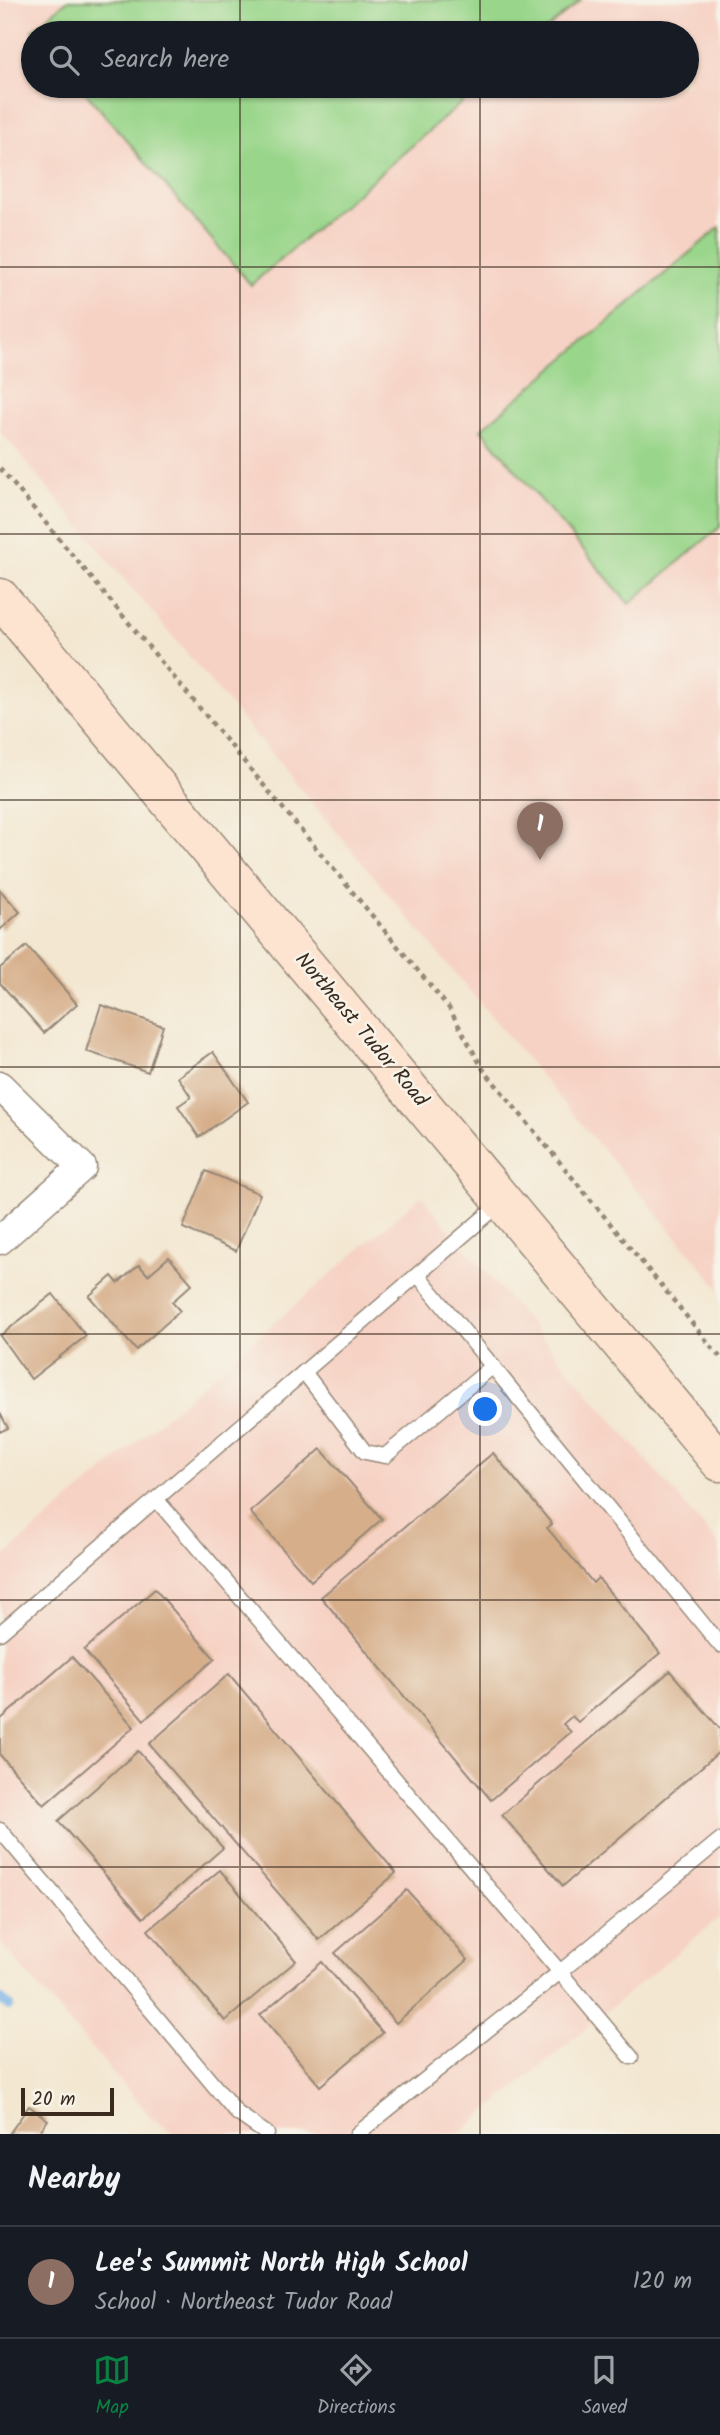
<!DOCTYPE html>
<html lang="en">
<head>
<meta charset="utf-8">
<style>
  :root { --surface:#171b24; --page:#20242c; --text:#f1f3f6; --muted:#9ea1a6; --line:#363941; --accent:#0b8043 }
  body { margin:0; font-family:Kalam,sans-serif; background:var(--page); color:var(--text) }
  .scale { position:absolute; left:21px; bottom:18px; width:93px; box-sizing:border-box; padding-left:7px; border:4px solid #3b2a1e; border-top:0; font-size:19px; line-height:24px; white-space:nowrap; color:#3b2a1e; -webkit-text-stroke:5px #f7f3e8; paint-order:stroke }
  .you { position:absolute; left:486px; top:1410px; width:24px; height:24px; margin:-18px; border:5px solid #fff; border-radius:50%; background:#1a73e8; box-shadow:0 0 0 10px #1a73e833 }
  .badge { display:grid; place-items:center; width:46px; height:46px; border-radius:50%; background:var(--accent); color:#fff; font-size:23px; font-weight:700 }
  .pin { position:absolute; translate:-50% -58px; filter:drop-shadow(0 2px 4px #0008) }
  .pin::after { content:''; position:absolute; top:37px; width:24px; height:21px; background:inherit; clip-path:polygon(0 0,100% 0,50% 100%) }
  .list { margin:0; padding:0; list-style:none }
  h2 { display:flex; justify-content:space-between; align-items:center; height:91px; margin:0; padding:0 28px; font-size:30px }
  h2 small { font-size:23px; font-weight:400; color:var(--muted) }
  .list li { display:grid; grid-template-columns:46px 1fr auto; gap:21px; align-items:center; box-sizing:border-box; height:112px; padding:0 28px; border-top:2px solid var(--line) }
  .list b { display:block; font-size:26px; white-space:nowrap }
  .list p { margin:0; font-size:23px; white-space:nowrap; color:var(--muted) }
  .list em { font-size:23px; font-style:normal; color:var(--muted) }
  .icon { flex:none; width:38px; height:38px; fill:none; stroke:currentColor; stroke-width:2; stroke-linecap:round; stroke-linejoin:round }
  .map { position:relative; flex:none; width:720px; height:2134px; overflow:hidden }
  .search { position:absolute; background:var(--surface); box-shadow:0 2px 5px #0004; left:21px; right:21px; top:21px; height:77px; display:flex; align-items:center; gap:18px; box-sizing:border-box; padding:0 24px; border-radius:38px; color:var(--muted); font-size:26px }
  .sheet { height:203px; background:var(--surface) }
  nav { display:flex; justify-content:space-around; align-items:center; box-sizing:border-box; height:98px; border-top:2px solid var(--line); background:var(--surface); font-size:19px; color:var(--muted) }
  nav a { display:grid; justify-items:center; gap:4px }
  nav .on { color:var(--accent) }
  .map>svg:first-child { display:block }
  .built { fill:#f6d2c4; fill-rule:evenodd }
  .green { fill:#99d58a; stroke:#6a8054; stroke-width:2 }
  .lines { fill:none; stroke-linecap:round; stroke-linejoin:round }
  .stream { stroke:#76b2e8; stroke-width:10 }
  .building { fill:#d6ae8a }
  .lane-casing { stroke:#978878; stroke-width:17 }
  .street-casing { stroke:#978878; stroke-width:31 }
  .secondary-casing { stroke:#978878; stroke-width:41 }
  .path { stroke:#978878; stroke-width:4.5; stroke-dasharray:5 5; stroke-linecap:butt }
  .lane { stroke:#fff; stroke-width:14 }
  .street { stroke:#fff; stroke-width:28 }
  .secondary { stroke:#fde4d1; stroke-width:38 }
  .grid { fill:none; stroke:#3b2a1e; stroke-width:2; stroke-opacity:0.55 }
  .labels { text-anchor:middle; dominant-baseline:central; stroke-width:5; stroke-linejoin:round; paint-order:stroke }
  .street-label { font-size:21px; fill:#3b2a1e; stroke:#f7f3e8 }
</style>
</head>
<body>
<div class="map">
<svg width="720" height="2134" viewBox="0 0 720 2134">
  <rect width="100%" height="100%" fill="#f7f3e8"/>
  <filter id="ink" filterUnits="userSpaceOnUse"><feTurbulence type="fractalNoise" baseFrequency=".0143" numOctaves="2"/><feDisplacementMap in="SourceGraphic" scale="14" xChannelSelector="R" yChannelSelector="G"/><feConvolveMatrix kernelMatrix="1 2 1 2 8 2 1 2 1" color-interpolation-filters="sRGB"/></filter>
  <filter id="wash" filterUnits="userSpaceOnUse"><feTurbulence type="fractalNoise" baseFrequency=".00686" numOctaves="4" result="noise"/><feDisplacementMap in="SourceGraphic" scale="28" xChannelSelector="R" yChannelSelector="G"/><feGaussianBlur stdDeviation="1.57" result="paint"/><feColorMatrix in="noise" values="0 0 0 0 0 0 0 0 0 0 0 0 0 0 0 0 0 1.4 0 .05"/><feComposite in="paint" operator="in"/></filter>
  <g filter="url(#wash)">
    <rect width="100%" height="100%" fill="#f3e7d1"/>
    <g class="built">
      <path d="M 0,0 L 720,0 L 720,1289 L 0,431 ZM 33,33 L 687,33 L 687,86 L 33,86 Z"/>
      <polygon points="421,1196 720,1546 720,1917 459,2134 174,2134 152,2118 0,1942 0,1560"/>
    </g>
    <g class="green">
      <polygon points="68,0 581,0 542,33 35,33 32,30"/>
      <polygon points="80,86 481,86 251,285"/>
      <polygon points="720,227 720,527 629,604 481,429"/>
    </g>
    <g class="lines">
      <polyline class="stream" points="0,1999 9,2006"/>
    </g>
    <g id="blocks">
      <g class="building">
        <polygon points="0,890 20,912 0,930"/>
        <polygon points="27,946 77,1004 44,1033 0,983 0,968"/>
        <polygon points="101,1005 163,1026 148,1072 86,1051"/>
        <polygon points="213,1052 248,1102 199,1137 178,1106 191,1097 178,1077"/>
        <polygon points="206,1171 260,1194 236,1251 183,1228"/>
        <polygon points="169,1257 192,1284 172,1302 180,1311 136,1350 89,1296 112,1276 118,1283 139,1265 148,1275"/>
        <polygon points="53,1294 86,1336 31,1379 0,1336"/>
        <polygon points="0,1413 8,1428 0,1432"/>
        <polygon points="321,1449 382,1519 311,1581 250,1512"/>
        <polygon points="493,1453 552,1524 547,1528 593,1583 598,1578 660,1653 578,1722 572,1716 563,1724 571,1732 491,1800 321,1597"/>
        <polygon points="155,1589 215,1659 144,1720 84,1650"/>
        <polygon points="72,1657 134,1727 44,1805 0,1755 0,1720"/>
        <polygon points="670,1671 720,1729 720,1751 563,1886 502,1815"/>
        <polygon points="229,1674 396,1873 319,1940 149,1744"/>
        <polygon points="138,1751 223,1848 143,1918 58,1821"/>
        <polygon points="220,1870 296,1961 225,2021 148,1930"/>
        <polygon points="407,1890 468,1960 396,2023 335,1953"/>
        <polygon points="322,1962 383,2033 320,2086 260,2015"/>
        <polygon points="29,2106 48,2120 40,2131 43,2134 9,2134"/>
      </g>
    </g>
  </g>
  <g filter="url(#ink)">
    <use href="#blocks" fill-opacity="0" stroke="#978878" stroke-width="2"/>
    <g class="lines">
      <defs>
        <g id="lane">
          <polyline points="418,1275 720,1645"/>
          <polyline points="304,1372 365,1452 385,1456 493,1366"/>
          <polyline points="156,1499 560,1972 357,2134"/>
          <polyline points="0,1633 502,1202"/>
          <polyline points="0,1830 237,2113 267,2134"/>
          <polyline points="631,2057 560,1972 720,1840"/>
        </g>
        <polyline id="street" points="0,1086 82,1167 0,1240"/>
        <polyline id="secondary" points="0,598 720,1462"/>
      </defs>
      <use href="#lane" class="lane-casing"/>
      <use href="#street" class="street-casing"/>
      <use href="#secondary" class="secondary-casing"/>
      <polyline class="path" points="0,468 449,1008 483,1069 720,1357"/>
      <use href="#lane" class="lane"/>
      <use href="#street" class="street"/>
      <use href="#secondary" class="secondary"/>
    </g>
  </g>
  <path class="grid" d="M 240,0 L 240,33M 480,0 L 480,33M 240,86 L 240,2134M 480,86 L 480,2134M 0,267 L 720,267M 0,534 L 720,534M 0,800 L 720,800M 0,1067 L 720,1067M 0,1334 L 720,1334M 0,1600 L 720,1600M 0,1867 L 720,1867"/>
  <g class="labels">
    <g class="street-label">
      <text transform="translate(361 1030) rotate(50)">Northeast Tudor Road</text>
    </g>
  </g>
</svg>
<div class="scale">20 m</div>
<div class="you"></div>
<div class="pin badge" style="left:540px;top:860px;background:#8d6e63">1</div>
<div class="search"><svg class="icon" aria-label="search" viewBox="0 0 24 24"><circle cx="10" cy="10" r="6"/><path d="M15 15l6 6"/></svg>Search here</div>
</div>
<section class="sheet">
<h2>Nearby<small></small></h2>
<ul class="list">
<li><span class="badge" style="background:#8d6e63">1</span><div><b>Lee's Summit North High School</b><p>School · Northeast Tudor Road</p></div><em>120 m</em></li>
</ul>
</section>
<nav>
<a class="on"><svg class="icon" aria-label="map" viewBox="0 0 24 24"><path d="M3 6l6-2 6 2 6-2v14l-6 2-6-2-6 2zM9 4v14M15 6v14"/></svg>Map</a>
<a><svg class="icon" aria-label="directions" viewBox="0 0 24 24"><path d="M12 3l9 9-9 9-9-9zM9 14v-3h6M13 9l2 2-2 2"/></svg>Directions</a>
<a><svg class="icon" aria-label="saved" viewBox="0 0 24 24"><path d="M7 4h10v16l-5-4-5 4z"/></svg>Saved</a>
</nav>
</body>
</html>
